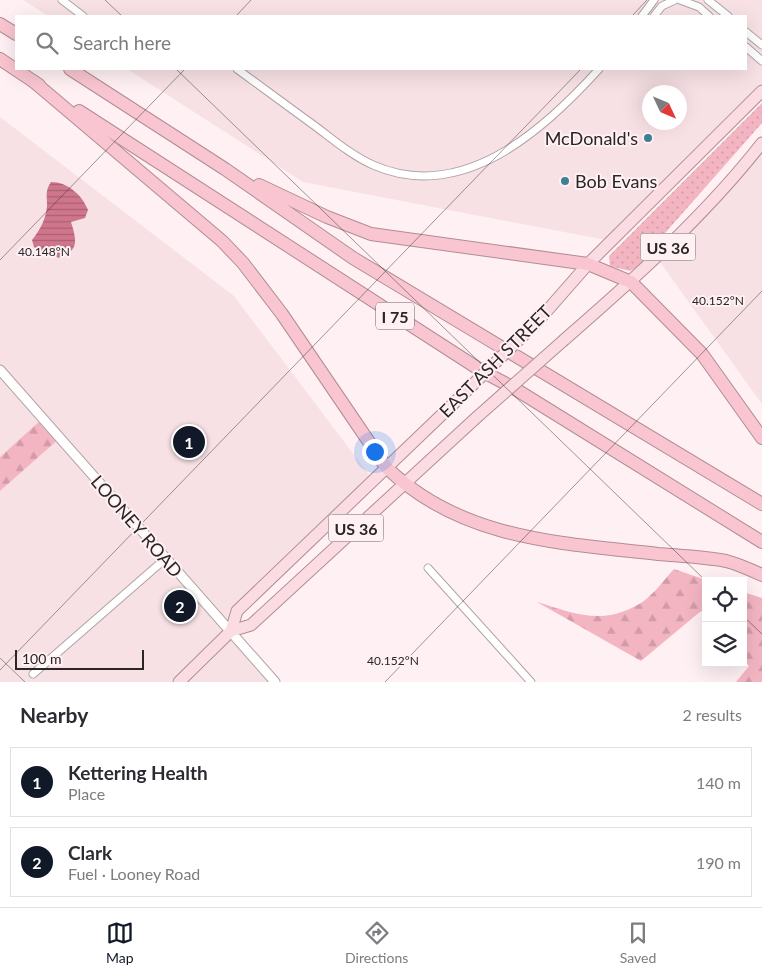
<!DOCTYPE html>
<html lang="en">
<head>
<meta charset="utf-8">
<style>
  :root { --surface:#fff; --page:#f7f7f7; --text:#2b2b33; --muted:#7c7c81; --line:#e1e1e2; --accent:#111827 }
  body { margin:0; font-family:Lato,sans-serif; background:var(--page); color:var(--text) }
  .controls { position:absolute; right:15px; bottom:15px; display:grid; overflow:hidden; border-radius:0px; box-shadow:0 5px 20px #0002 }
  .controls button { width:45px; height:45px; display:grid; place-items:center; padding:0; border:0; border-bottom:1px solid var(--line); background:var(--surface); color:var(--text); font:25px sans-serif }
  .compass { position:absolute; left:642px; top:85px; width:45px; height:45px; border-radius:50%; background:var(--surface); box-shadow:0 5px 20px #0002; rotate:134deg }
  .scale { position:absolute; left:15px; bottom:12px; width:129px; box-sizing:border-box; padding-left:5px; border:2px solid #2a2526; border-top:0; font-size:14px; line-height:18px; white-space:nowrap; color:#2a2526; -webkit-text-stroke:4px #fef0f3; paint-order:stroke }
  .you { position:absolute; left:374px; top:451px; width:18px; height:18px; margin:-12px; border:4px solid #fff; border-radius:50%; background:#1a73e8; box-shadow:0 0 0 8px #1a73e833 }
  .badge { display:grid; place-items:center; width:32px; height:32px; border-radius:50%; background:var(--accent); color:#fff; font-size:16px; font-weight:700 }
  .pin { position:absolute; translate:-50% -50%; border:2px solid #fff; box-shadow:0 1px 5px #0006 }
  .list { margin:0; padding:0; list-style:none }
  h2 { display:flex; justify-content:space-between; align-items:center; height:65px; margin:0; padding:0 20px; font-size:21px }
  h2 small { font-size:16px; font-weight:400; color:var(--muted) }
  .list li { display:grid; grid-template-columns:32px 1fr auto; gap:15px; align-items:center; box-sizing:border-box; height:70px; margin:0 10px 10px; padding:0 10px; border:1px solid var(--line); border-radius:0px }
  .list b { display:block; font-size:19px; white-space:nowrap }
  .list p { margin:0; font-size:16px; white-space:nowrap; color:var(--muted) }
  .list em { font-size:16px; font-style:normal; color:var(--muted) }
  .icon { flex:none; width:28px; height:28px; fill:none; stroke:currentColor; stroke-width:2; stroke-linecap:round; stroke-linejoin:round }
  .map { position:relative; flex:none; width:762px; height:682px; overflow:hidden }
  .search { position:absolute; background:var(--surface); box-shadow:0 5px 20px #0002; left:15px; right:15px; top:15px; height:55px; display:flex; align-items:center; gap:12px; box-sizing:border-box; padding:0 18px; border-radius:0px; color:var(--muted); font-size:19px }
  .sheet { height:225px; background:var(--surface) }
  nav { display:flex; justify-content:space-around; align-items:center; box-sizing:border-box; height:70px; border-top:1px solid var(--line); background:var(--surface); font-size:14px; color:var(--muted) }
  nav a { display:grid; justify-items:center; gap:2px }
  nav .on { color:var(--accent) }
  .map>svg:first-child { display:block }
  .built { fill:#f8e1e5; fill-rule:evenodd }
  .grass { fill:url(#grass-dots) }
  .forest { fill:url(#forest-firs) }
  .water { fill:url(#water-rules) }
  .lines { fill:none; stroke-linecap:round; stroke-linejoin:round }
  .minor-casing { stroke:#b0a3a5; stroke-width:9 }
  .tertiary-casing { stroke:#b0a3a5; stroke-width:11 }
  .primary-casing { stroke:#b18d94; stroke-width:13 }
  .motorway-casing { stroke:#b18d94; stroke-width:14 }
  .minor { stroke:#fff; stroke-width:7 }
  .tertiary { stroke:#fff; stroke-width:9 }
  .primary { stroke:#fbdce3; stroke-width:11 }
  .motorway { stroke:#f9c5d0; stroke-width:12 }
  .primary-bridge-casing { stroke:#b18d94; stroke-width:13; stroke-linecap:butt }
  .primary-bridge { stroke:#fbdce3; stroke-width:11 }
  .ticks { fill:none; stroke:#2a2526; stroke-width:1; stroke-opacity:0.45 }
  .poi-dot { fill:#3e8291; stroke:#fef0f3; stroke-width:2 }
  .labels { text-anchor:middle; dominant-baseline:central; stroke-width:4; stroke-linejoin:round; paint-order:stroke }
  .shield { fill:#fef0f3; stroke:#6a6264; stroke-width:1 }
  .shield-label { font-size:16px; font-weight:bold; fill:#2a2526 }
  .poi-label { font-size:18px; fill:#2a2526; stroke:#fef0f3; text-anchor:end }
  .street-label { font-size:18px; fill:#2a2526; stroke:#fef0f3 }
  .ticks-label { font-size:12px; text-anchor:middle; fill:#2a2526; stroke:#fef0f3; stroke-width:4; stroke-linejoin:round; paint-order:stroke }
</style>
</head>
<body>
<div class="map">
<svg width="762" height="682" viewBox="0 0 762 682">
  <defs>
    <pattern id="grass-dots" width="8" height="8" patternUnits="userSpaceOnUse" patternTransform="scale(1.25)"><rect width="8" height="8" fill="#f4b5c3"/><path d="M2 2h.1M6 6h.1" fill="none" stroke="#d19ca7" stroke-width="1.8" stroke-linecap="round"/></pattern>
    <pattern id="forest-firs" width="22" height="20" patternUnits="userSpaceOnUse" patternTransform="scale(1.25)"><rect width="22" height="20" fill="#f4b5c3"/><path d="M5 1l3.5 6h-7zM16 11l3.5 6h-7z" fill="#d19ca7"/></pattern>
    <pattern id="water-rules" width="6" height="5" patternUnits="userSpaceOnUse" patternTransform="scale(1.25)"><rect width="6" height="5" fill="#d0768c"/><path d="M0 2.5h6" fill="none" stroke="#a96172"/></pattern>
  </defs>
  <rect width="100%" height="100%" fill="#fef0f3"/>
  <g class="built">
    <path d="M 23,0 L 762,0 L 762,91 L 611,241 L 303,182 L 127,69 L 746,69 L 746,16 L 48,16 ZM 650,92 L 680,92 L 680,122 L 650,122 Z"/>
    <polygon points="0,117 234,296 373,480 237,611 231,631 275,682 0,682 0,491 60,438 43,418 0,457"/>
    <polygon points="762,143 762,404 657,258"/>
  </g>
  <polygon class="grass" points="762,103 762,123 666,232 639,266 630,271 610,266 609,256"/>
  <g class="forest">
    <polygon points="43,418 60,438 0,491 0,457"/>
    <path d="M 674,569 L 709,581 L 706,581 L 706,616 L 701,611 L 641,661 L 537,602 C 576,614 603,626 641,603 C 653,595 664,580 674,569 Z"/>
    <polygon points="743,592 762,598 762,682 736,682 749,666 743,659"/>
  </g>
  <path class="water" d="M 51,182 C 68,182 82,195 88,210 L 85,218 L 71,222 C 77,241 79,251 58,258 L 51,251 L 41,252 L 34,247 L 32,240 C 40,230 46,219 47,206 C 47,196 45,191 51,182 Z"/>
  <g class="lines">
    <defs>
      <g id="minor">
        <polyline points="62,0 83,16"/>
        <polyline points="680,0 699,7 709,16"/>
        <polyline points="708,0 728,16"/>
        <polyline points="642,16 654,0"/>
        <polyline points="654,16 662,6 675,0"/>
        <polyline points="746,32 762,45"/>
        <polyline points="746,47 762,61"/>
        <path d="M 237,69 C 264,89 292,109 319,129 C 336,142 353,156 373,165 C 462,204 543,131 599,69"/>
        <polyline points="428,568 531,682"/>
        <polyline points="33,674 165,559"/>
      </g>
      <polyline id="tertiary" points="0,370 275,682"/>
      <g id="primary">
        <polyline points="538,321 588,264 762,91"/>
        <path d="M 564,340 C 635,278 704,217 762,143"/>
        <polyline points="231,631 237,611 453,404"/>
        <polyline points="179,682 231,631 251,625 477,417"/>
      </g>
      <g id="motorway">
        <polyline points="0,24 16,34"/>
        <polyline points="0,59 39,85"/>
        <polyline points="70,69 225,169 353,258 762,504"/>
        <path d="M 33,81 L 222,241 L 243,263 L 282,314 L 386,467 C 461,540 561,543 658,554 C 681,556 704,557 726,561 C 738,564 751,570 762,575"/>
        <polyline points="79,111 482,371 512,387 762,542"/>
        <polyline points="259,185 327,217 371,234 588,264 631,282 702,354 762,438"/>
      </g>
    </defs>
    <use href="#minor" class="minor-casing"/>
    <use href="#tertiary" class="tertiary-casing"/>
    <use href="#primary" class="primary-casing"/>
    <use href="#motorway" class="motorway-casing"/>
    <use href="#minor" class="minor"/>
    <use href="#tertiary" class="tertiary"/>
    <use href="#primary" class="primary"/>
    <use href="#motorway" class="motorway"/>
    <defs>
      <g id="primary-bridge">
        <polyline points="453,404 538,321"/>
        <polyline points="477,417 564,340"/>
      </g>
    </defs>
    <use href="#primary-bridge" class="primary-bridge-casing"/>
    <use href="#primary-bridge" class="primary-bridge"/>
  </g>
  <path class="ticks" d="M 105,0 L 122,16M 236,16 L 251,0M 632,16 L 647,0M 176,69 L 706,581M 0,260 L 185,69M 743,616 L 762,634M 0,658 L 25,682M 0,670 L 581,69M 385,682 L 762,291"/>
  <g class="poi-dot">
    <circle cx="648" cy="138" r="5"/>
    <circle cx="565" cy="181" r="5"/>
  </g>
  <g class="labels">
    <g class="shield">
      <rect x="640.5" y="233.5" width="55" height="27" rx="4"/>
      <rect x="376" y="302.5" width="38" height="27" rx="4"/>
      <rect x="328.5" y="514.5" width="55" height="27" rx="4"/>
    </g>
    <g class="shield-label">
      <text x="668" y="247">US 36</text>
      <text x="395" y="316">I 75</text>
      <text x="356" y="528">US 36</text>
    </g>
    <g class="poi-label">
      <text x="638" y="138">McDonald's</text>
      <text x="575" y="181" text-anchor="start">Bob Evans</text>
    </g>
    <g class="street-label">
      <text transform="translate(495 361) rotate(-45)">EAST ASH STREET</text>
      <text transform="translate(137 526) rotate(49)">LOONEY ROAD</text>
    </g>
  </g>
  <g class="ticks-label">
    <text x="44" y="256">40.148°N</text>
    <text x="718" y="305">40.152°N</text>
    <text x="393" y="665">40.152°N</text>
  </g>
</svg>
<div class="controls">
<button><svg class="icon" aria-label="locate" viewBox="0 0 24 24"><circle cx="12" cy="12" r="6"/><path d="M12 2v4M12 18v4M2 12h4M18 12h4"/></svg></button>
<button><svg class="icon" aria-label="layers" viewBox="0 0 24 24"><path d="M12 4l9 5-9 5-9-5zM3 14l9 5 9-5"/></svg></button>
</div>
<svg class="compass" viewBox="-18 -18 36 36"><path d="M0-13l5 13h-10z" fill="#e53935"/><path d="M0 13l5-13h-10z" fill="#7c7c81"/></svg>
<div class="scale">100 m</div>
<div class="you"></div>
<div class="pin badge" style="left:189px;top:442px">1</div>
<div class="pin badge" style="left:180px;top:606px">2</div>
<div class="search"><svg class="icon" aria-label="search" viewBox="0 0 24 24"><circle cx="10" cy="10" r="6"/><path d="M15 15l6 6"/></svg>Search here</div>
</div>
<section class="sheet">
<h2>Nearby<small>2 results</small></h2>
<ul class="list">
<li><span class="badge">1</span><div><b>Kettering Health</b><p>Place</p></div><em>140 m</em></li>
<li><span class="badge">2</span><div><b>Clark</b><p>Fuel · Looney Road</p></div><em>190 m</em></li>
</ul>
</section>
<nav>
<a class="on"><svg class="icon" aria-label="map" viewBox="0 0 24 24"><path d="M3 6l6-2 6 2 6-2v14l-6 2-6-2-6 2zM9 4v14M15 6v14"/></svg>Map</a>
<a><svg class="icon" aria-label="directions" viewBox="0 0 24 24"><path d="M12 3l9 9-9 9-9-9zM9 14v-3h6M13 9l2 2-2 2"/></svg>Directions</a>
<a><svg class="icon" aria-label="saved" viewBox="0 0 24 24"><path d="M7 4h10v16l-5-4-5 4z"/></svg>Saved</a>
</nav>
</body>
</html>
